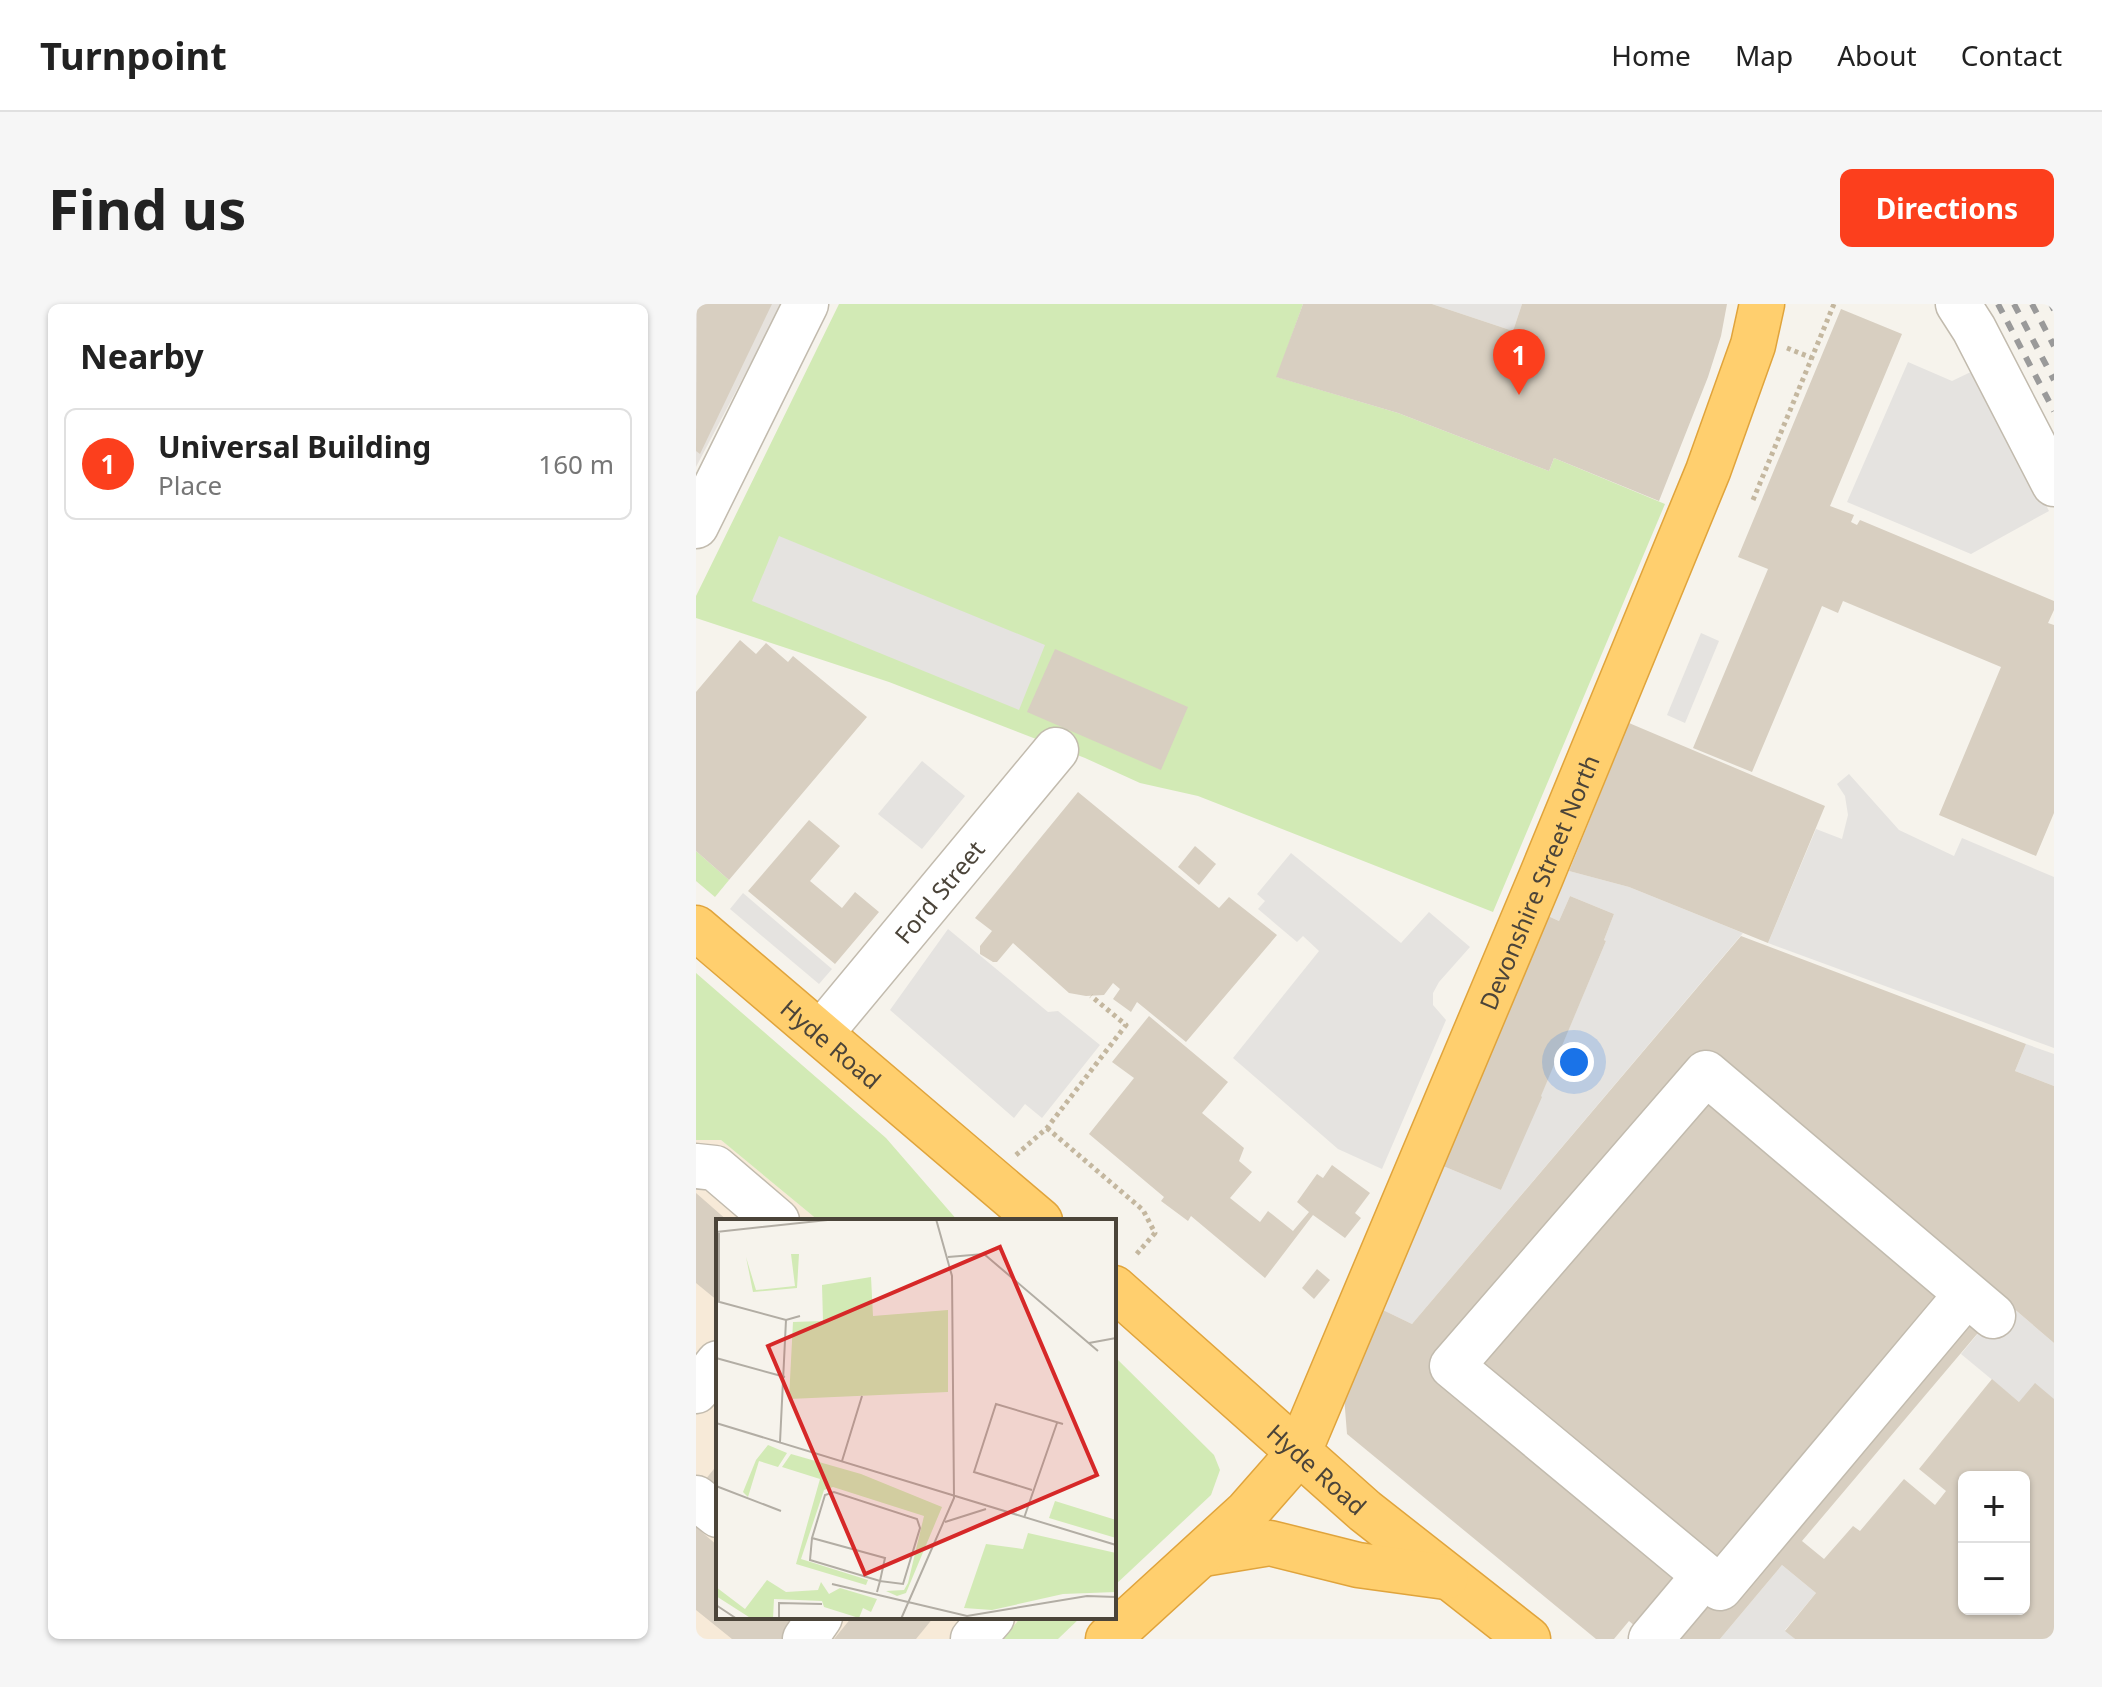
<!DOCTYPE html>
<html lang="en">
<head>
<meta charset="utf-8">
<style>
  :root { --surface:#fff; --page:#f6f6f6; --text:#222; --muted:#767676; --line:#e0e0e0; --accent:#fc3f1d }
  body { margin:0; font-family:"Noto Sans",sans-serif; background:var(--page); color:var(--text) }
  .controls { position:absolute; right:24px; bottom:24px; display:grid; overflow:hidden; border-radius:12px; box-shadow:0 2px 6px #0004 }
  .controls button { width:72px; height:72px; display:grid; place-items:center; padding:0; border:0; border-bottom:2px solid var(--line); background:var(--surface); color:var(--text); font:40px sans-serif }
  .you { position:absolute; left:878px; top:758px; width:28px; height:28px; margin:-20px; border:6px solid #fff; border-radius:50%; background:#1a73e8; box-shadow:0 0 0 12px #1a73e833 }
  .badge { display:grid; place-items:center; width:52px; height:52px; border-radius:50%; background:var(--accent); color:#fff; font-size:26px; font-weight:700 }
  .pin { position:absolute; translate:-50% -66px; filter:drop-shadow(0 2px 4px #0008) }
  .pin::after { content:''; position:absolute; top:42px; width:28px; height:24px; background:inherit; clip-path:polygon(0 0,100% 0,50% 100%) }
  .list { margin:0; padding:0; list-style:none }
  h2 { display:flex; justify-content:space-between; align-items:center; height:104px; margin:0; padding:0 32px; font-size:34px }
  h2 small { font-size:26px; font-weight:400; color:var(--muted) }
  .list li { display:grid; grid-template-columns:52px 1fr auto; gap:24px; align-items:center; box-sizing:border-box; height:112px; margin:0 16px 16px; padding:0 16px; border:2px solid var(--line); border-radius:12px }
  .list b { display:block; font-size:30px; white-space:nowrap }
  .list p { margin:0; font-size:26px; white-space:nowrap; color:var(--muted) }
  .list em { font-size:26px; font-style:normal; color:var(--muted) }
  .map { position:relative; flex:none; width:1358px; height:1335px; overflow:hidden; border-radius:12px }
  header { display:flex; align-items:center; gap:48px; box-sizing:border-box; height:112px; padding:0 40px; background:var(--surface); border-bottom:2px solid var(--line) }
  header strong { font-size:38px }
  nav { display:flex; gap:44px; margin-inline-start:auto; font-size:28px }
  .intro { display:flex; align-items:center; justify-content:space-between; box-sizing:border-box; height:192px; padding:0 48px }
  h1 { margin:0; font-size:56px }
  .button { padding:20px 36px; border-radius:12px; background:var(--accent); color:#fff; font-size:28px; font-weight:700 }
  main { display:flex; gap:48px; padding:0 48px }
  aside { flex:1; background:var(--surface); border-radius:12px; box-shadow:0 2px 6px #0004 }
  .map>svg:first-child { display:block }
  .commercial { fill:#f7ead8 }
  .industrial { fill:#e6e2dd }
  .green { fill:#d2eab5 }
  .parking { fill:#e5e3e0 }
  .building { fill:#d8cfc1; fill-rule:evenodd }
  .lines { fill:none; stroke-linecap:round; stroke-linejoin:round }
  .minor-casing { stroke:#c2bbae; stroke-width:47 }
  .highway-casing { stroke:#e0a43c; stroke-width:47 }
  .path { stroke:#c4b79f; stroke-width:5; stroke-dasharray:4 4; stroke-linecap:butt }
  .minor { stroke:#fff; stroke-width:44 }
  .highway { stroke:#ffcf6e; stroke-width:44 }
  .rail { stroke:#9a9a9a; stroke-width:6; stroke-dasharray:10 10; stroke-linecap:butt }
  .labels { text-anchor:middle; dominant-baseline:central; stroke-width:6; stroke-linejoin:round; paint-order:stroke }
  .street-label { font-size:24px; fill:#4b4439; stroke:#fff }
  .inset-road { fill:none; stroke:#b2ada4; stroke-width:2 }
  .view { fill:#d62828; fill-opacity:0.15; stroke:#d62828; stroke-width:4 }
  .inset-edge { fill:none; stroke:#4b4439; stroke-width:4 }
</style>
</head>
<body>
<header>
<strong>Turnpoint</strong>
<nav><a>Home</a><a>Map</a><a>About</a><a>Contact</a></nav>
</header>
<div class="intro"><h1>Find us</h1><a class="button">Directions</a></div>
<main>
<aside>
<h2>Nearby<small></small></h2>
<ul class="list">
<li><span class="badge">1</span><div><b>Universal Building</b><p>Place</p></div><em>160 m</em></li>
</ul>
</aside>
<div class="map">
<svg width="1358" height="1335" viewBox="0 0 1358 1335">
  <rect width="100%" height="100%" fill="#f6f3ec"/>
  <polygon class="commercial" points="0,836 25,836 123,917 22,917 22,1313 325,1313 307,1335 0,1335"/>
  <polygon class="industrial" points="0,0 86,0 0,163"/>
  <g class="green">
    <polygon points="143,0 607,0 581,73 702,109 853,167 858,154 969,200 797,608 502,492 444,479 389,454 193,378 0,314 0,292"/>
    <polygon points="0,547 33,576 19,593 0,577"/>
    <polygon points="0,669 190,834 262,917 123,917 25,836 0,836"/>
    <polygon points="418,1052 518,1151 524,1166 515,1191 418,1282"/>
    <polygon points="325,1313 385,1313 362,1335 307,1335"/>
  </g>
  <g class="parking">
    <polygon points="736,0 826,0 817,27"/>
    <polygon points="1212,58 1256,77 1281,65 1353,207 1275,250 1151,198"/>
    <polygon points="83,232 349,341 323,406 56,297"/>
    <polygon points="1005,329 1023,337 989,419 971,411"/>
    <polygon points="226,457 269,492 226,545 182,510"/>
    <polygon points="1153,470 1203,526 1258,552 1266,534 1358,573 1358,744 1072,639 1120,525 1146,535 1152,511 1149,492 1141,480"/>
    <polygon points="595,549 705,639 733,608 774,643 743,678 737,689 737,701 750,716 686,865 642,845 537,754 623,647 607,632 601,638 562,605 569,597 561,590"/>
    <polygon points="873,567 933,583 1047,629 716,1020 687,1006 747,862 805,886 910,637 908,636 918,610 874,592 863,617 852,612"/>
    <polygon points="47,589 136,665 123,680 34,605"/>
    <polygon points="252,625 352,708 362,707 404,741 346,814 329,800 318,814 194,706"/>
    <polygon points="1330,740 1358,750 1358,782 1319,767"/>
    <polygon points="1309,997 1358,1039 1358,1095 1323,1098 1265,1050"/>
    <polygon points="1086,1261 1120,1289 1089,1326 1099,1335 1024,1335"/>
  </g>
  <g class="building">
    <polygon points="1,0 76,0 4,150 0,147"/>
    <polygon points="607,0 736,0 817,27 826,0 1031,0 1025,32 1012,73 963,197 858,154 853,167 702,109 580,73"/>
    <polygon points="1145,5 1206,30 1134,202 1158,211 1155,218 1161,221 1164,216 1358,297 1358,306 1352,319 1358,321 1358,509 1340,552 1243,511 1305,363 1147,297 1142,309 1126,302 1056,468 997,444 1072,265 1042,253"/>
    <polygon points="44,336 60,350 70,339 92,358 97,352 171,413 33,576 0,547 0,388"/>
    <polygon points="359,345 492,403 465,466 331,408"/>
    <polygon points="933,419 1129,502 1072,639 933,583 873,567"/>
    <polygon points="382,488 523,604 533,593 581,631 490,738 441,698 435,708 417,695 424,685 417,679 408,691 390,692 373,689 317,639 301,658 297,658 284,650 284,642 296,627 279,614"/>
    <polygon points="113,516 144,542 114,577 146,604 159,588 183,608 139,660 52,587"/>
    <polygon points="499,542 520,560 503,581 482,563"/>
    <polygon points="874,592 918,610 908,636 910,637 845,792 846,793 805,886 747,862 852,612 863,617"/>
    <path d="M 1045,632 L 1330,740 L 1319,767 L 1358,782 L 1358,1039 L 1309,997 L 1106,1237 L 1128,1255 L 1157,1222 L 1164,1227 L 1208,1175 L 1239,1201 L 1250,1187 L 1223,1165 L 1296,1075 L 1323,1098 L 1339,1079 L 1358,1095 L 1358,1335 L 1099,1335 L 1089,1327 L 1120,1289 L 1086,1261 L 1024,1335 L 954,1335 L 933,1317 L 918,1335 L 900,1335 L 651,1130 L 648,1092 L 687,1006 L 716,1020 ZM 1268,1173 L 1328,1173 L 1328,1305 L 1268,1305 Z"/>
    <polygon points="453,712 532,778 506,809 548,844 543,857 556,868 534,894 564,918 572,907 597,927 613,908 601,898 621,870 627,874 636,861 674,889 659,909 665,914 649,934 617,911 569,974 495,912 492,917 465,897 468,893 393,830 438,774 416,758"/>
    <polygon points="0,889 32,917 22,917 22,997 0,979"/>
    <polygon points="621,965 634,976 618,995 606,984"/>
    <polygon points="22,1160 22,1187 9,1176"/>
    <polygon points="0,1223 22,1242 22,1313 108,1313 89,1335 36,1335 0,1306"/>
    <polygon points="156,1313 238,1313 220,1335 138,1335"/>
  </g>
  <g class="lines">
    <defs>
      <g id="minor">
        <polyline points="1262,0 1278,25 1358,180"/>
        <polyline points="0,222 110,0"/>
        <path id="s1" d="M 125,729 L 360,446"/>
        <polyline points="0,862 19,864 81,917"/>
        <polyline points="1270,991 1024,1284 756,1062 1010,769 1297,1012"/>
        <polyline points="0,1087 22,1059"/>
        <polyline points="0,1194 22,1211"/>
        <polyline points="109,1335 124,1313"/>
        <polyline points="277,1335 296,1313"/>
        <polyline points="955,1335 1008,1272"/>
      </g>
      <g id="highway">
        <path id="s2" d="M 0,624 L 344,917"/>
        <path id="s3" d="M 418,984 L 669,1207 L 832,1335"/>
        <polyline points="507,1250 574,1239 662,1261 750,1273"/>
        <path id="s4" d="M 412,1335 L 551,1208 L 602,1150 L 845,573 L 1012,167 L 1057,41 L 1066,0"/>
      </g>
    </defs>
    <use href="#minor" class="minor-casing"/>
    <use href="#highway" class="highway-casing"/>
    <g class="path">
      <polyline points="1091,44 1116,54"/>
      <polyline points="1057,196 1138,0"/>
      <polyline points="351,824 447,906 459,929 439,952"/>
      <polyline points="320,851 351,824 430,721 395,692"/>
    </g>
    <use href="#minor" class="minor"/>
    <use href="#highway" class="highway"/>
    <g class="rail">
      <polyline points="1302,0 1358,107"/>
      <polyline points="1318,0 1358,76"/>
      <polyline points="1336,0 1358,42"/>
      <polyline points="1355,0 1358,6"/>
    </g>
  </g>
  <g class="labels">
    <g class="street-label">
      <text stroke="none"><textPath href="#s4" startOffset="886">Devonshire Street North</textPath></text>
      <text stroke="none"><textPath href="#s1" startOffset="184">Ford Street</textPath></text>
      <text stroke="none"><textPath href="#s2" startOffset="178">Hyde Road</textPath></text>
      <text stroke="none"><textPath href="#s3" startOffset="272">Hyde Road</textPath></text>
    </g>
  </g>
  <g transform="translate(20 915)">
    <rect width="400" height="400" fill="#f6f3ec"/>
    <path d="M 75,35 L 83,35 L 81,69 L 37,73 L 30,38 L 40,71 L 79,67 ZM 155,58 L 157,97 L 232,91 L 232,173 L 73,180 L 77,103 L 107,102 L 106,66 ZM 52,226 L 71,234 L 62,248 L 43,242 L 32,278 L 27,273 L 40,241 ZM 75,235 L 145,255 L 226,288 L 190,374 L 181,377 L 170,372 L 188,371 L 192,364 L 208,297 L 117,268 L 108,271 L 85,340 L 152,361 L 150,366 L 80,345 L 104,260 L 66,248 ZM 339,282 L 400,301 L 400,319 L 333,299 ZM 312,314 L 400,334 L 400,373 L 347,375 L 276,391 L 248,389 L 270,325 L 307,330 ZM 51,361 L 70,373 L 102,371 L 105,363 L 113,375 L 124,369 L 161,380 L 155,393 L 147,389 L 143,399 L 108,388 L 106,382 L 58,380 L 57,400 L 36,400 L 0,377 L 0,368 L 29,390 Z" fill="#d2eab5"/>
    <path class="inset-road" d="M 3,12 L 3,83M 0,13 L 121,0M 232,38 L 268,35 L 382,132M 0,82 L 70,101 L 84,97M 373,124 L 400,119M 0,139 L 69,158M 0,204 L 400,326M 64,223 L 70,101M 126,242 L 146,177M 0,267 L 65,292M 316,271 L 258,253 L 280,185 L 347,205M 308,299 L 341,204M 229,303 L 270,290M 96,319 L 94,341 L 164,362 L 169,339 L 96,319 L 109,276 L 118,273 L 201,300 L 204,309 L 187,365 L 164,362 L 161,373M 116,365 L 251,397 L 371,377 L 400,378M 0,386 L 21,400M 63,400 L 63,384 L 106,385M 185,400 L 238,279 L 236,57 L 220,0"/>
    <path class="view" d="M 284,28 L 381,256 L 149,355 L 52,127 Z"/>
    <rect width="400" height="400" class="inset-edge"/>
  </g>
</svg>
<div class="controls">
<button>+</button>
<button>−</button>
</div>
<div class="you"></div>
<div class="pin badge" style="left:823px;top:91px">1</div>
</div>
</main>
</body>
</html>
